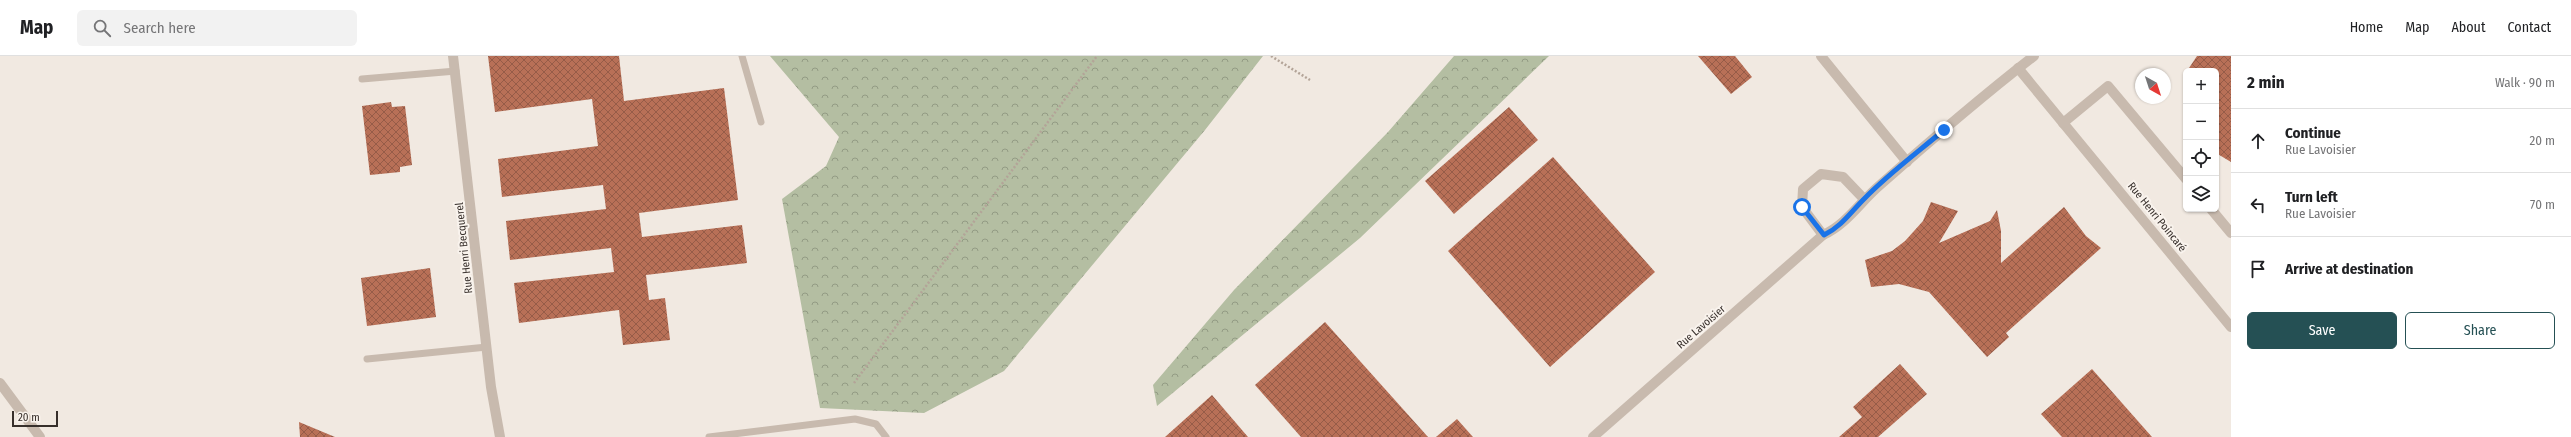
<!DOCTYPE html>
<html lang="en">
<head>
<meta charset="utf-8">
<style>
  :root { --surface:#fff; --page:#f2f2f2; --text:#202124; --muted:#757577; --line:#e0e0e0; --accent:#255054 }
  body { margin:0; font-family:"Fira Sans Condensed",sans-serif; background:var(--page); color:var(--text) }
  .controls { position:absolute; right:12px; top:12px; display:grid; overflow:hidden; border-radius:6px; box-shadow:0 1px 3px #0004 }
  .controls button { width:36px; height:36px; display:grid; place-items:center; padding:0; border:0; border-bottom:1px solid var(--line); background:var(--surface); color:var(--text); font:20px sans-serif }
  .compass { position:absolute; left:2135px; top:12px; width:36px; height:36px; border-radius:50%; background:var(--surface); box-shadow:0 1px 3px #0004; rotate:141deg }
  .scale { position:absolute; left:12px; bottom:10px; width:46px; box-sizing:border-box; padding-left:4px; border:2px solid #372f2b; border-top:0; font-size:11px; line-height:14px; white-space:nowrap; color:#372f2b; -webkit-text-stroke:3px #f9f3ed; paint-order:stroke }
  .stop { position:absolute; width:12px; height:12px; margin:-9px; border:3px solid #1a73e8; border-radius:50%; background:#fff }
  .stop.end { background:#1a73e8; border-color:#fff; box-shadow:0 1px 4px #0008 }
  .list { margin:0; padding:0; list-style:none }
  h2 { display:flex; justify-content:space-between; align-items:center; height:52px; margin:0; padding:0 16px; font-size:17px }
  h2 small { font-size:13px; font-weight:400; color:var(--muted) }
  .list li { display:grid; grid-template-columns:26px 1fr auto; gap:12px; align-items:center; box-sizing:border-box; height:64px; padding:0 16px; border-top:1px solid var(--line) }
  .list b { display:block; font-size:15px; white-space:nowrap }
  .list p { margin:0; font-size:13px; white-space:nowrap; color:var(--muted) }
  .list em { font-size:13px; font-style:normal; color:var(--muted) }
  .actions { display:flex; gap:8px; padding:12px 16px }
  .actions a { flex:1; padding:9px 0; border:1px solid var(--accent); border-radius:6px; text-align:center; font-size:14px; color:var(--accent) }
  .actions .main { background:var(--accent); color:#fff }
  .icon { flex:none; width:22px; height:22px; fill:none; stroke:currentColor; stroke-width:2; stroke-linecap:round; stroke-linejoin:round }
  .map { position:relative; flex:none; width:2231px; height:381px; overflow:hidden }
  header { display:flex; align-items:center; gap:24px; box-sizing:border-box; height:56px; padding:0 20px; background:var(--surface); border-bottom:1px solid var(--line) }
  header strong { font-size:19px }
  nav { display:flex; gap:22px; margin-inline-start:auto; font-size:14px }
  .search { width:280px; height:36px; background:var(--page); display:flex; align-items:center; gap:10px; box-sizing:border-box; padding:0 14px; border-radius:6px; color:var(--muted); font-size:15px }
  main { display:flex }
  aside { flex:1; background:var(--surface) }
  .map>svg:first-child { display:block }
  .forest { fill:url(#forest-crowns) }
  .building { fill:url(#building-cross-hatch) }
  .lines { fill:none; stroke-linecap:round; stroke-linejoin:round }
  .path { stroke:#b3a498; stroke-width:2.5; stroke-dasharray:2 2; stroke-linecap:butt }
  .lane { stroke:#c8baae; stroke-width:7 }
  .street { stroke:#c8baae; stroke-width:10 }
  .route { stroke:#1a73e8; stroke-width:5 }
  .labels { text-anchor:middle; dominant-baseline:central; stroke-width:4; stroke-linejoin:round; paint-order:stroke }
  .street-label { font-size:11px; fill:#372f2b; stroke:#f9f3ed }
</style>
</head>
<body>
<header>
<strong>Map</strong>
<div class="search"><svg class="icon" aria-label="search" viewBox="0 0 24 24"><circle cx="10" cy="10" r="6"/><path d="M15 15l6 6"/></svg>Search here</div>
<nav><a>Home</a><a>Map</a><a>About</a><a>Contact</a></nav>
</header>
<main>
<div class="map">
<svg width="2231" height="381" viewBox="0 0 2231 381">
  <defs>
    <pattern id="forest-crowns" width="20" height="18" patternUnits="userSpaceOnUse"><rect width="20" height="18" fill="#b4bea2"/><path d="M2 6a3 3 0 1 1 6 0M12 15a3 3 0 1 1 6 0" fill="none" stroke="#939b84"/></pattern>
    <pattern id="building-cross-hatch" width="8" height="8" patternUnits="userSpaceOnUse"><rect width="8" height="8" fill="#b87057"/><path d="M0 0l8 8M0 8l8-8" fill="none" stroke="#965c48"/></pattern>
  </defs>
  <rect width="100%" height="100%" fill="#f1e9e1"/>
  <g class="forest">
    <polygon points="770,0 1263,0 1205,74 1004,315 924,357 820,352 782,143 826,110 839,81"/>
    <polygon points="1454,0 1549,0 1360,182 1157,350 1153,329 1234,234 1388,76"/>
  </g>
  <g class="building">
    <polygon points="488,0 619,0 624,45 724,32 738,144 639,157 642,181 742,169 747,207 646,219 649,244 665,242 670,284 623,289 619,254 519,267 514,227 614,216 611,192 510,204 506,165 606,153 603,129 502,141 498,103 598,90 592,43 495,56"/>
    <polygon points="1698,0 1735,0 1752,21 1731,38"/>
    <polygon points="2197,0 2231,0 2231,106 2216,97 2216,15 2187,15"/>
    <polygon points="391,46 392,51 405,50 412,109 400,111 400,116 370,119 362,50"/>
    <polygon points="1509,51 1538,84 1454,158 1425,125"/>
    <polygon points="1553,101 1655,216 1550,311 1448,195"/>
    <polygon points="1931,146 1958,155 1939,187 1990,165 1997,154 2001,175 2001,207 2064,151 2086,180 2101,192 2006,277 2009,281 1987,301 1929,236 1899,228 1871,231 1865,204 1892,195 1905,185 1923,165"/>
    <polygon points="430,212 436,261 367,270 361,222"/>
    <polygon points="1325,266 1428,381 1301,381 1255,329"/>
    <polygon points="1900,308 1927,338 1878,381 1839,381 1862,361 1853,351"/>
    <polygon points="2092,313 2152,381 2062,381 2041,358"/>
    <polygon points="1212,339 1248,381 1165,381"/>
    <polygon points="1457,363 1473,381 1436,381"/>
    <polygon points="299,366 335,381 300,381"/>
  </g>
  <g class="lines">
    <g class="path">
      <polyline points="1271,0 1310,24"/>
      <polyline points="854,327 1097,0"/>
    </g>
    <g class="lane">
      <polyline points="742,0 761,66"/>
      <polyline points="362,23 456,15"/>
      <polyline points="367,303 487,291"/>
      <polyline points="709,381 855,363 876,368 886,381"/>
    </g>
    <g class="street">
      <polyline points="453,0 491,331 500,381"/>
      <polyline points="1821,0 1907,106"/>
      <polyline points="2018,12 2231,271"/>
      <polyline points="2063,67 2108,30 2186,123"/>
      <polyline points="2211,153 2231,177"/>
      <polyline points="1823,179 1802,151 1803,133 1821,118 1843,121 1864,143"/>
      <polyline points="0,327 40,381"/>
      <path d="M 1593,381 L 1823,179 C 1847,168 1860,146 1880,129 C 1930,85 1981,41 2034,0"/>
    </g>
  </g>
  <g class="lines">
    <path class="route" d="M 1802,151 L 1824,179 C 1842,170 1850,157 1864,143 C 1888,118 1918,96 1944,74"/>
  </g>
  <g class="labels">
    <g class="street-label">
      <text transform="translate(2157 161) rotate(51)">Rue Henri Poincaré</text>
      <text transform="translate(464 192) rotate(-96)">Rue Henri Becquerel</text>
      <text transform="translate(1701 271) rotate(-41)">Rue Lavoisier</text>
    </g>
  </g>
</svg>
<div class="controls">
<button>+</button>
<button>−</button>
<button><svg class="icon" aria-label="locate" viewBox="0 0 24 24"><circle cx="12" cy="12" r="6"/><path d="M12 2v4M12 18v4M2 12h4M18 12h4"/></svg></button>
<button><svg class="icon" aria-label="layers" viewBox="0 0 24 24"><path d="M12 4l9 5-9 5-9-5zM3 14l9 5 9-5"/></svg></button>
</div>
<svg class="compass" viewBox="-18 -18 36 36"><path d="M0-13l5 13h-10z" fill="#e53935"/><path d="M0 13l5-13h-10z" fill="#757577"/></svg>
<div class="scale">20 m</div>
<div class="stop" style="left:1802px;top:151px"></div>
<div class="stop end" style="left:1944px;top:74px"></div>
</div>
<aside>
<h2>2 min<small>Walk · 90 m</small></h2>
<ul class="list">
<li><svg class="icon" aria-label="ahead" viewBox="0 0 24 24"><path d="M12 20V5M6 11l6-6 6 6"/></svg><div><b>Continue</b><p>Rue Lavoisier</p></div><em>20 m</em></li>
<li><svg class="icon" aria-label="left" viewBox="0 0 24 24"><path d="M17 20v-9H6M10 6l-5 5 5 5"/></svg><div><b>Turn left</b><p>Rue Lavoisier</p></div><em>70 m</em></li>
<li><svg class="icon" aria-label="arrive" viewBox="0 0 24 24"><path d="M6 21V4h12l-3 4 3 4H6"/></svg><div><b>Arrive at destination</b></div></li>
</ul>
<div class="actions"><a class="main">Save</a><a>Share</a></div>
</aside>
</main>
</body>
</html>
